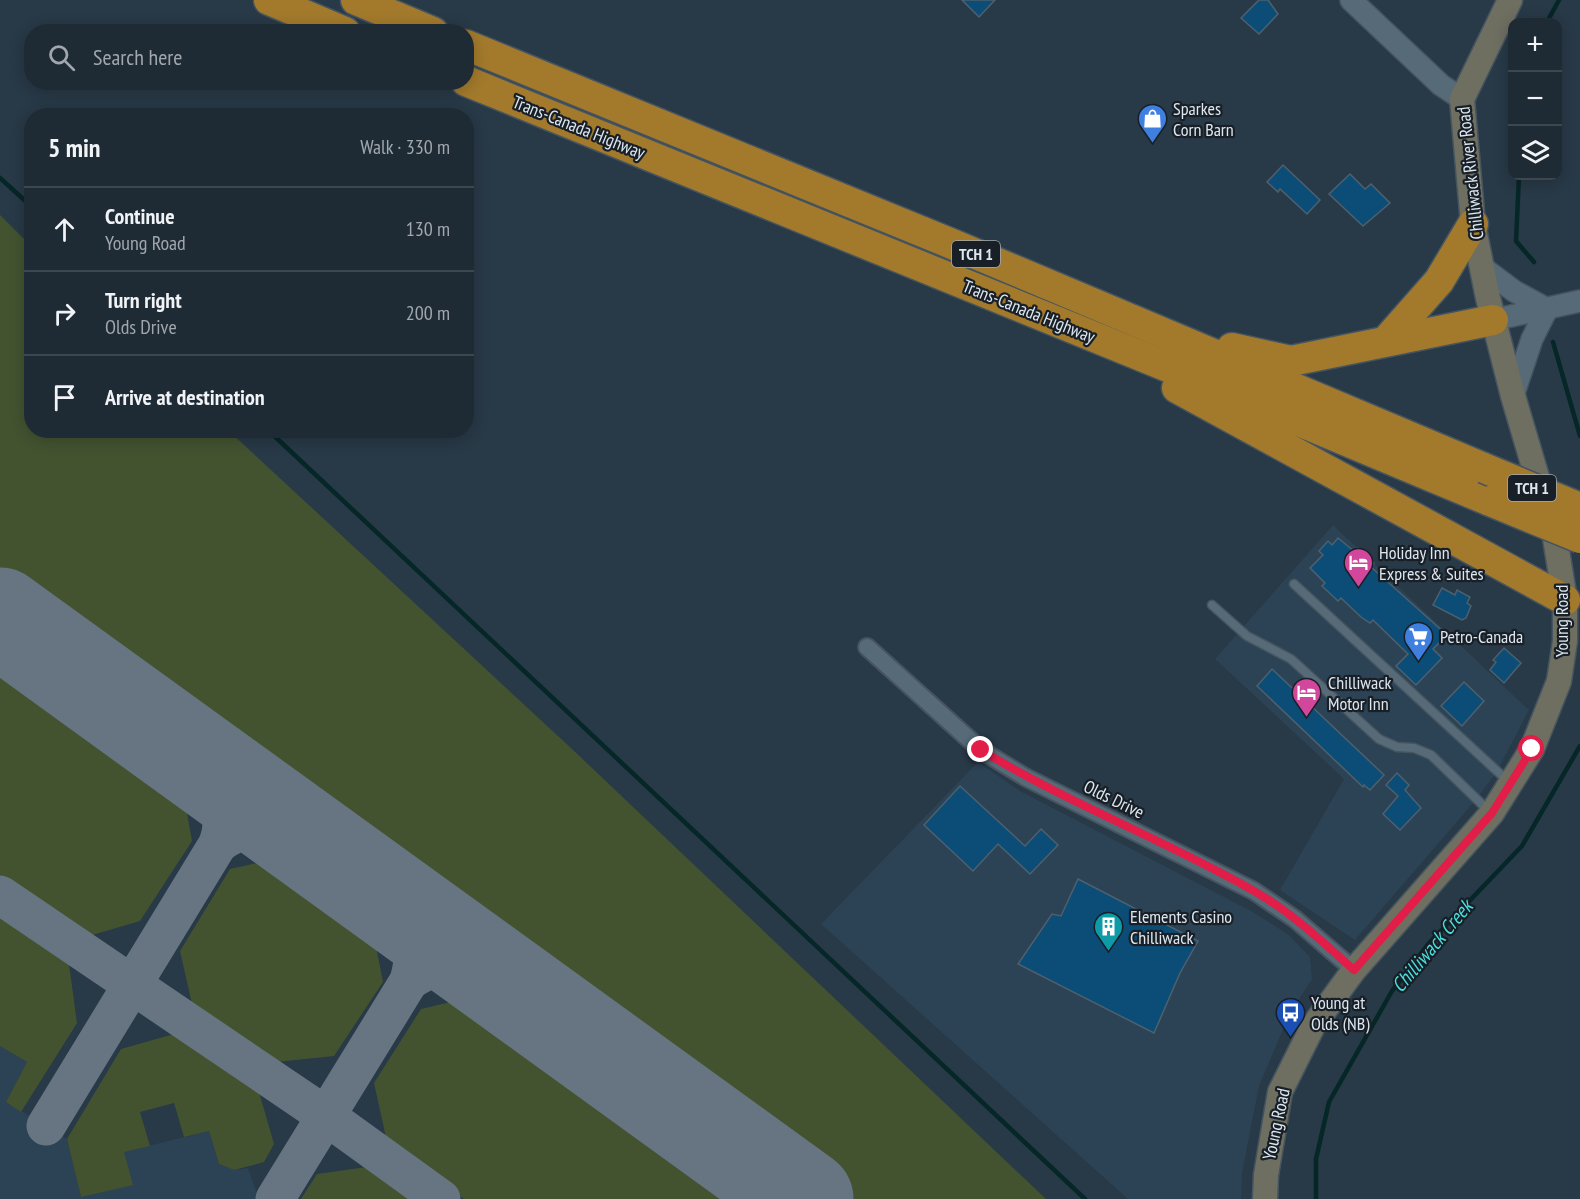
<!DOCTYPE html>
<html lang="en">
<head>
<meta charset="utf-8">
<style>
  :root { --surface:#1e2b35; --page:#2b3741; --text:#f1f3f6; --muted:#a1a7ad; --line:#3c4750 }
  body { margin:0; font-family:"PT Sans Narrow",sans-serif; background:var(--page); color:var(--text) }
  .controls { position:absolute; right:18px; top:18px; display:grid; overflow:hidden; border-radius:12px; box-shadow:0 3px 15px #0003 }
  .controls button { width:54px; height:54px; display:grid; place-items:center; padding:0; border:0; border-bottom:2px solid var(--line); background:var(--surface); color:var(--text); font:30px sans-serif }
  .stop { position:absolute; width:18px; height:18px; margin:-14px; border:4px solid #e11d48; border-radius:50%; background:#fff }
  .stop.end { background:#e11d48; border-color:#fff; box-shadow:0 2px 6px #0008 }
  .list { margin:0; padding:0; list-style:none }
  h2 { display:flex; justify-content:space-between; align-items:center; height:78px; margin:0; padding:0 24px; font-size:26px }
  h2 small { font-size:20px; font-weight:400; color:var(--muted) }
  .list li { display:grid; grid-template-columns:39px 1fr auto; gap:18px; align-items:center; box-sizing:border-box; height:84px; padding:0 24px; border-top:2px solid var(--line) }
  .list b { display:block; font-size:22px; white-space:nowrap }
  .list p { margin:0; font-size:20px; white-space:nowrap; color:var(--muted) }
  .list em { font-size:20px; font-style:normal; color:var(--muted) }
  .icon { flex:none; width:33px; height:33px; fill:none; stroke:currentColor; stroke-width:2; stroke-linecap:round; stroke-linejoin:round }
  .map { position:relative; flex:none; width:1580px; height:1199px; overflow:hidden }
  .search { position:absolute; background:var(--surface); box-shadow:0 3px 15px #0003; left:24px; top:24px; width:450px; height:66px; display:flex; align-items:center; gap:15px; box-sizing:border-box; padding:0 21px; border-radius:24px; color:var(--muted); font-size:22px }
  .panel { position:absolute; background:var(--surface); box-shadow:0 3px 15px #0003; left:24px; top:108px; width:450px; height:330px; border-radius:24px }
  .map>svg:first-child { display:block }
  .built { fill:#2c4355 }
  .green { fill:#435330 }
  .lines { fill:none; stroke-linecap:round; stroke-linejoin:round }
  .stream { stroke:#062727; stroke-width:4.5 }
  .taxiway { stroke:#667581; stroke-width:39 }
  .runway { stroke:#667581; stroke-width:99 }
  .building { fill:#0b4d76; stroke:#4e606e; stroke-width:1.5 }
  .service-casing { stroke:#45545f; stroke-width:11 }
  .minor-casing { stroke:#45545f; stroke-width:20 }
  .tertiary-casing { stroke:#45545f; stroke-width:24 }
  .secondary-casing { stroke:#45545f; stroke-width:27 }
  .motorway-casing { stroke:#45545f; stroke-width:33 }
  .service { stroke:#576a78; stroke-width:8 }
  .minor { stroke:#576a78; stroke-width:16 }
  .tertiary { stroke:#576a78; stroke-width:21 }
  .secondary { stroke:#6e6f61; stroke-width:24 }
  .motorway { stroke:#a37a2c; stroke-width:30 }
  .motorway-bridge-casing { stroke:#45545f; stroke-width:33; stroke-linecap:butt }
  .motorway-bridge { stroke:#a37a2c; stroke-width:30 }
  .route { stroke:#e11d48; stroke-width:8 }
  .labels { text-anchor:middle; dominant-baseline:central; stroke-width:4.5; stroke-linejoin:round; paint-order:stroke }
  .shield { fill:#181f26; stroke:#a2abb3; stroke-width:1.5 }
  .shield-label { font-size:16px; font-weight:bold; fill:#dde7f0 }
  .poi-label { font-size:18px; fill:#dde7f0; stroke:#181f26; text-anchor:start }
  .street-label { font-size:18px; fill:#dde7f0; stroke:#181f26 }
  .water-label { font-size:20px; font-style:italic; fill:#4adedf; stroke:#181f26 }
</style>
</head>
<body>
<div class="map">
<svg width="1580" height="1199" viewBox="0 0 1580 1199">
  <rect width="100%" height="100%" fill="#283947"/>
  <g class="built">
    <polygon points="1333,525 1529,710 1496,773 1474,802 1355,940 1280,890 1344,779 1215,659"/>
    <polygon points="978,762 1020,791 1251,911 1288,934 1310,957 1312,979 1289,1015 1259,1086 1242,1173 1241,1199 1128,1199 821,924"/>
    <polygon points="0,1046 27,1062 6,1102 67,1139 81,1197 124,1152 209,1131 219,1164 234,1170 248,1168 259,1199 0,1199"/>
  </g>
  <g class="green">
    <polygon points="0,215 31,246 32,430 229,431 572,749 1046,1199 841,1199 0,591"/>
    <polygon points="0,647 181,779 192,841 140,921 89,936 0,877"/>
    <polygon points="284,857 371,921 383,982 334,1056 276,1062 192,1004 180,951 230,869"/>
    <polygon points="0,916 69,964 77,1023 21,1112 6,1102 27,1062 0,1046"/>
    <polygon points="476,996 754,1197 754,1199 464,1199 387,1142 374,1083 421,1009"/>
    <polygon points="174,1034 259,1092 274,1144 264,1162 234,1170 219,1164 209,1131 184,1137 174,1103 140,1112 150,1146 124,1152 133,1185 81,1197 67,1139 121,1049"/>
    <polygon points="367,1167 411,1199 301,1199 317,1174"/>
  </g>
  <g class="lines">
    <g class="stream">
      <polyline points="1547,22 1559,0"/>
      <polyline points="1519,176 1516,241 1534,262"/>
      <polyline points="0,178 32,207"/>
      <polyline points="1553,342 1580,436"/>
      <polyline points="268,430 1085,1199"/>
      <polyline points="1316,1199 1316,1159 1329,1102 1392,991 1430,942 1522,846 1580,746"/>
    </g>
    <g class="taxiway">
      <path d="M 218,844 C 248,822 267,825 302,835"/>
      <polyline points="0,895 326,1116 441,1199"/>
      <path d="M 409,981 C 431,966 454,958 481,965"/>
      <path d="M 46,1126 L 218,844 C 229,814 217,787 201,762"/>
      <polyline points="770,1174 785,1199"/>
      <path d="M 275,1199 L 409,981 C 418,947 414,933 396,903"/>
    </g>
    <polyline class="runway" points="0,617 804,1199"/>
  </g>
  <g class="building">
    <polygon points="962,0 995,0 979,17"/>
    <polygon points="1259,0 1268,0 1278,14 1259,34 1241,18"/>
    <polygon points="1283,165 1320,200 1307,214 1280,189 1278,192 1267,182"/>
    <polygon points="1350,174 1365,189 1371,184 1390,203 1363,226 1329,194"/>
    <polygon points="1338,538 1355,552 1358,548 1374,563 1371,567 1447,635 1433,649 1442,658 1416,685 1396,666 1408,654 1373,620 1370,623 1361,617 1341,598 1338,601 1322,586 1325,583 1310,568 1323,555 1319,551 1328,541 1332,545"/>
    <polygon points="1442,588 1455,595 1457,590 1470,597 1467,603 1471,606 1466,618 1462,620 1433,605"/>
    <polygon points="1504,648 1521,663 1504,683 1490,670 1496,662 1493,660"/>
    <polygon points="1272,669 1384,775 1370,790 1364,785 1363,787 1257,686"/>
    <polygon points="1464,682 1484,701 1462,726 1441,706"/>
    <polygon points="1397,773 1409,785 1405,790 1421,808 1400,830 1383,814 1398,796 1386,785"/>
    <polygon points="960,786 1025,846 1041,829 1058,845 1030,874 998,844 973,871 924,825"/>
    <polygon points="1078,879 1198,941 1180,973 1154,1033 1018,964 1052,914 1061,916"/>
  </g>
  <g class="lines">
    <defs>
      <g id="service">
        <polyline points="1294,584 1510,783"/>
        <polyline points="1212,605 1247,636 1291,659 1379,739 1397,747 1414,748 1431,755 1490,812"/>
      </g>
      <polyline id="minor" points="867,647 981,750 1025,777 1254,891 1295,919 1354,970"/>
      <g id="tertiary">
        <polyline points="1351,0 1441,85 1462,99"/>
        <polyline points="1482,267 1514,291 1547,309"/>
        <polyline points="1493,320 1580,301"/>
        <polyline points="1513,396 1532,339 1547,309"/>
      </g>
      <polyline id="secondary" points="1265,1199 1266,1175 1280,1092 1313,1026 1354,970 1492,813 1532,749 1559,681 1565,641 1565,600 1555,538 1513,396 1488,298 1473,224 1462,99 1510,0"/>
      <g id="motorway">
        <polyline points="269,0 345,32"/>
        <polyline points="356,0 433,32"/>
        <polyline points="466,45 957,246 1484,468"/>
        <polyline points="466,81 1210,384 1490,501"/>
        <polyline points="1387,340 1439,281 1473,224"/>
        <polyline points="1232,348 1291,361 1493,320"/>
        <polyline points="1177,388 1565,600"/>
      </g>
    </defs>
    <use href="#service" class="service-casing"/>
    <use href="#minor" class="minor-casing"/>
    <use href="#tertiary" class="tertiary-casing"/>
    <use href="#secondary" class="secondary-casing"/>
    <use href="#motorway" class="motorway-casing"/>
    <use href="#service" class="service"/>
    <use href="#minor" class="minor"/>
    <use href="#tertiary" class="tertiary"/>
    <use href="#secondary" class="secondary"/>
    <use href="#motorway" class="motorway"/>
    <defs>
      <g id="motorway-bridge">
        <polyline points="1484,468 1580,508"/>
        <polyline points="1490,501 1580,538"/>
      </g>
    </defs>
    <use href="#motorway-bridge" class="motorway-bridge-casing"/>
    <use href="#motorway-bridge" class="motorway-bridge"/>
  </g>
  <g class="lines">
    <path class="route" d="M 981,750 C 1069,804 1165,840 1254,891 C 1291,912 1323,942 1354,970 L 1492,813 L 1532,749"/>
  </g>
  <defs>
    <symbol id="shop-pin" viewBox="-11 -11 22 30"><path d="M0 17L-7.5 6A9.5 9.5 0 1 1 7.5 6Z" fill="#3f7fe0" stroke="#181f26"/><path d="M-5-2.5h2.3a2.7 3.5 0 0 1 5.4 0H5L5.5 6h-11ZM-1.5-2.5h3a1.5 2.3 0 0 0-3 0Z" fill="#fff"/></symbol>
    <symbol id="hotel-pin" viewBox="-11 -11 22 30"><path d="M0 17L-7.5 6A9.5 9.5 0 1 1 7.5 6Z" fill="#d1479c" stroke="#181f26"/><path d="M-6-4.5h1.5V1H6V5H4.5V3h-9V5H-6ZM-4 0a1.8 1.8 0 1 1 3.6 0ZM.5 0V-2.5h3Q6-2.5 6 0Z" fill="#fff"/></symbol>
    <symbol id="supermarket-pin" viewBox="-11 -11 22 30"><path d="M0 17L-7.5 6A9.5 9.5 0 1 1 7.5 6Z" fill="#3f7fe0" stroke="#181f26"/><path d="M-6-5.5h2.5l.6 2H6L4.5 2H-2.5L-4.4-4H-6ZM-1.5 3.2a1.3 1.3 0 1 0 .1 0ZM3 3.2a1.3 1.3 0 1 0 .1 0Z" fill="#fff"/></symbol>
    <symbol id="building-pin" viewBox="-11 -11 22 30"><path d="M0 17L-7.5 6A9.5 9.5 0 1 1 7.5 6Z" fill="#0f9aa8" stroke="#181f26"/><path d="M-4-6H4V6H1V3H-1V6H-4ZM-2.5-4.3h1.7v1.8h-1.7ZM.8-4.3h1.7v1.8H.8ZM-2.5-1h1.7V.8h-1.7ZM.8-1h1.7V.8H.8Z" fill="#fff"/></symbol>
    <symbol id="bus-pin" viewBox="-11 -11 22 30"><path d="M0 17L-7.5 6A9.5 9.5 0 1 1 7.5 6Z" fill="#1a4fb4" stroke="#181f26"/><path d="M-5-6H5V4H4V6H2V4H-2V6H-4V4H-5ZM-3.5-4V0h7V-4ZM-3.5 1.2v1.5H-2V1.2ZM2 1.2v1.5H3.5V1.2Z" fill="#fff"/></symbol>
  </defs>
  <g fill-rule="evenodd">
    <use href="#shop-pin" x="1136" y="102" width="33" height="45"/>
    <use href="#hotel-pin" x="1342" y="546" width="33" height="45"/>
    <use href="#supermarket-pin" x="1402" y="620" width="33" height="45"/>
    <use href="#hotel-pin" x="1290" y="676" width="33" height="45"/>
    <use href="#building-pin" x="1092" y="910" width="33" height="45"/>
    <use href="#bus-pin" x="1274" y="996" width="33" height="45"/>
  </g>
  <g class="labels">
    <g class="shield">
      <rect x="952" y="241" width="48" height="26" rx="4.5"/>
      <rect x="1508" y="475" width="48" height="26" rx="4.5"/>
    </g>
    <g class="shield-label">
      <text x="976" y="254">TCH 1</text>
      <text x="1532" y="488">TCH 1</text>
    </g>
    <g class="poi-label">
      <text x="1173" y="108">Sparkes<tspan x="1173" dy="21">Corn Barn</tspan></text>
      <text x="1379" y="552">Holiday Inn<tspan x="1379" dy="21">Express &amp; Suites</tspan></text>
      <text x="1440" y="636">Petro-Canada</text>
      <text x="1328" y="682">Chilliwack<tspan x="1328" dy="21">Motor Inn</tspan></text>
      <text x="1130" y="916">Elements Casino<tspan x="1130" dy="21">Chilliwack</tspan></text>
      <text x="1311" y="1002">Young at<tspan x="1311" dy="21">Olds (NB)</tspan></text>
    </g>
    <g class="street-label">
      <text transform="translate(579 127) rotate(22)">Trans-Canada Highway</text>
      <text transform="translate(1470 173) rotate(-96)">Chilliwack River Road</text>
      <text transform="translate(1029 311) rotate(22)">Trans-Canada Highway</text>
      <text transform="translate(1561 621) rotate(-90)">Young Road</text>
      <text transform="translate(1114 799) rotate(26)">Olds Drive</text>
      <text transform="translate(1276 1124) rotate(-78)">Young Road</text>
    </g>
    <g class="water-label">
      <text transform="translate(1432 946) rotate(-50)">Chilliwack Creek</text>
    </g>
  </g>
</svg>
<div class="controls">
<button>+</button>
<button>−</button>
<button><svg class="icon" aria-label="layers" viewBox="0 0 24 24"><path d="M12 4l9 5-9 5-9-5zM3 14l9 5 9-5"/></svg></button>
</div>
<div class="stop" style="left:1532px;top:749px"></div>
<div class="stop end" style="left:981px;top:750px"></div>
<div class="search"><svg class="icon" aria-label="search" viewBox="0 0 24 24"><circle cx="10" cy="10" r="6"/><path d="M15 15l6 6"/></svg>Search here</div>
<section class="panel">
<h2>5 min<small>Walk · 330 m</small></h2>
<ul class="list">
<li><svg class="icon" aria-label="ahead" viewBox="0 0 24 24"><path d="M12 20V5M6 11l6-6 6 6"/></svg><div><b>Continue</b><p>Young Road</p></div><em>130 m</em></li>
<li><svg class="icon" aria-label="right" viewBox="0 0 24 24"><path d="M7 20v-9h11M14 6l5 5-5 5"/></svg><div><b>Turn right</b><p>Olds Drive</p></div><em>200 m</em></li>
<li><svg class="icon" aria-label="arrive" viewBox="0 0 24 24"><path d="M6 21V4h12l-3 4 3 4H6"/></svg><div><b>Arrive at destination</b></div></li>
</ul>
</section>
</div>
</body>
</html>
